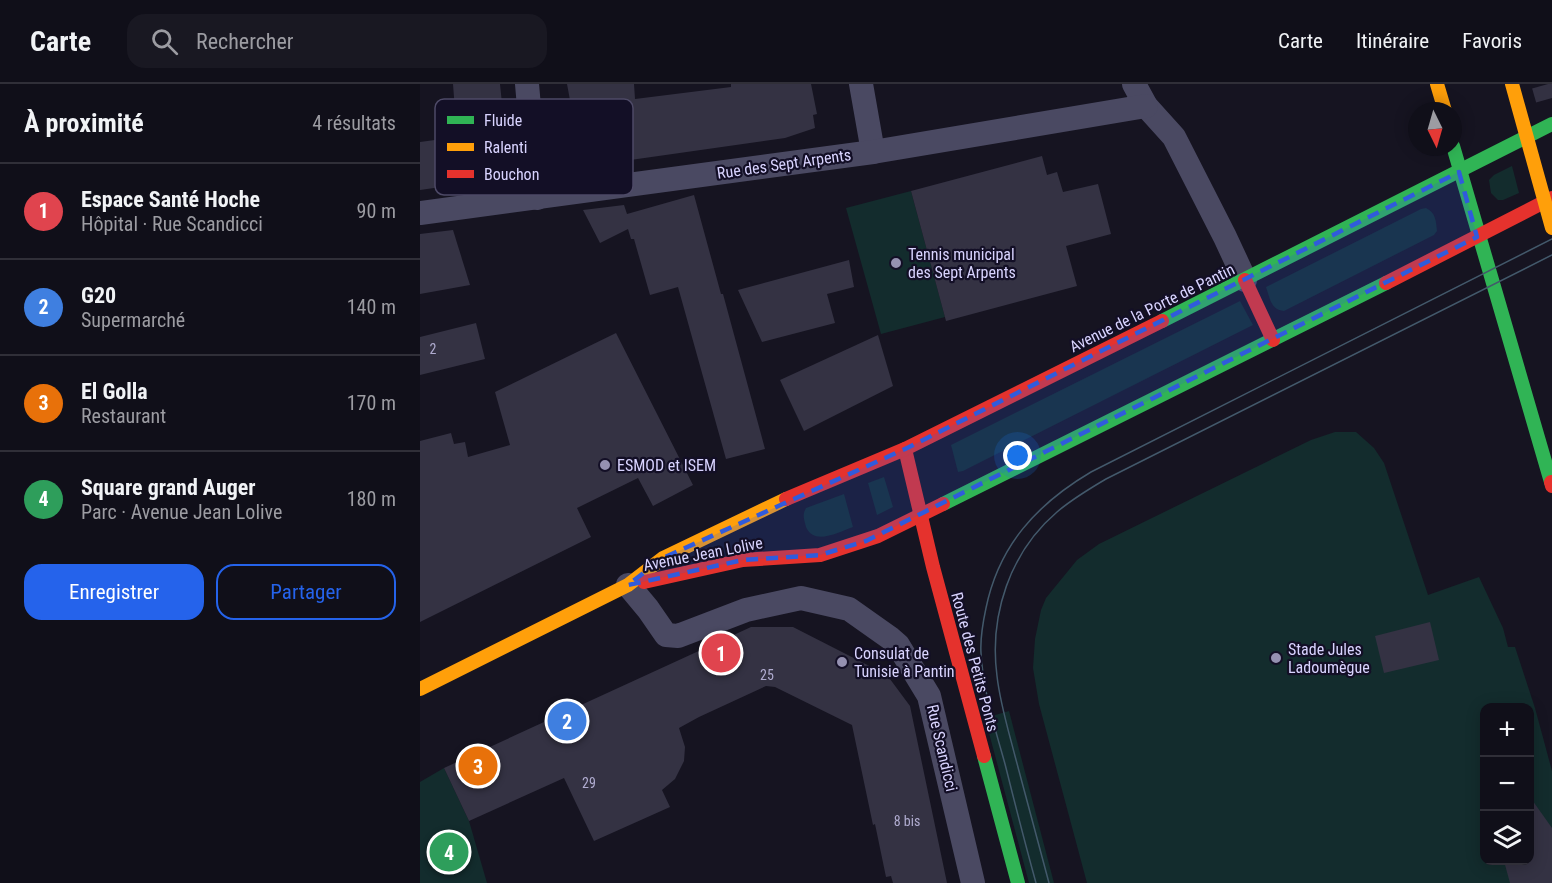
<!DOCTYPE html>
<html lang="fr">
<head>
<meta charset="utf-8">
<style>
  :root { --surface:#100f19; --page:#191822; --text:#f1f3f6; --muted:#9c9ca2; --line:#302f38; --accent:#2563eb }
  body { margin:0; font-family:"Roboto Condensed",sans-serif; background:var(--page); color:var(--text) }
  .controls { position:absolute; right:18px; bottom:18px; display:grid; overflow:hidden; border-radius:12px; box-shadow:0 3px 15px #0003 }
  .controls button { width:54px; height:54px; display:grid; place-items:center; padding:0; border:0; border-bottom:2px solid var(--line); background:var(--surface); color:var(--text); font:30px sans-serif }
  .compass { position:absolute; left:988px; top:18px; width:54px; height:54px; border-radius:50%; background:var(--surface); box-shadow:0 3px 15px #0003; rotate:175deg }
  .you { position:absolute; left:598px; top:372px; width:21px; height:21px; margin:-15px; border:4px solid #fff; border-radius:50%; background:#1a73e8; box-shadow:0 0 0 9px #1a73e833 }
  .badge { display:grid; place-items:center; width:39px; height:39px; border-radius:50%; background:var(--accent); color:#fff; font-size:20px; font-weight:700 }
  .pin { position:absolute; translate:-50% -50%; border:3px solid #fff; box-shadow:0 2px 6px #0006 }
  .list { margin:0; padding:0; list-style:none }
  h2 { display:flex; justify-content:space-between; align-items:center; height:78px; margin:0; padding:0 24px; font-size:26px }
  h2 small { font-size:20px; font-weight:400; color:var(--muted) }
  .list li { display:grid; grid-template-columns:39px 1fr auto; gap:18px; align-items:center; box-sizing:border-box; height:96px; padding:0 24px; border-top:2px solid var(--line) }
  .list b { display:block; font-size:22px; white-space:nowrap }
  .list p { margin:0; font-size:20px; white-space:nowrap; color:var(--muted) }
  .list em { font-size:20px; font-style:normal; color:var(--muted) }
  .actions { display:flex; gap:12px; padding:18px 24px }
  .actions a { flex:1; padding:14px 0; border:2px solid var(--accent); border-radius:18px; text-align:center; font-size:21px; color:var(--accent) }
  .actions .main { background:var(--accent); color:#fff }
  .icon { flex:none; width:33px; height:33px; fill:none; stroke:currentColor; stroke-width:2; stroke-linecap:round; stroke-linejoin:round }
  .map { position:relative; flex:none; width:1132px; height:799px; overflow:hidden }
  header { display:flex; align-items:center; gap:36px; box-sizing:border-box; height:84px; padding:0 30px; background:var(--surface); border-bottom:2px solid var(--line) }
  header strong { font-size:28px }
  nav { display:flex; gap:33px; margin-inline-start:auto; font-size:21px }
  .search { width:420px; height:54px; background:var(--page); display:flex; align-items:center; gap:15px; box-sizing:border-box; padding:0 21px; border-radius:18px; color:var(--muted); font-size:22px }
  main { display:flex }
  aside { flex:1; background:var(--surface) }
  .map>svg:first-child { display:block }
  .green { fill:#132c2d; fill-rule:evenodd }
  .building { fill:#343243 }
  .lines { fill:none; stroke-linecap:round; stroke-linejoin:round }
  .primary-tunnel { stroke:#333142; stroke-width:33; stroke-dasharray:33 16; stroke-linecap:butt }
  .street { stroke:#4a4962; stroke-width:24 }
  .fast { stroke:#30b455; stroke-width:14 }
  .slow { stroke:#ff9f0a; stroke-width:14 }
  .jam { stroke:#e5322d; stroke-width:14 }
  .tram { stroke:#43596b; stroke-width:1.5 }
  .slow-bridge { stroke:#ff9f0a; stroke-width:14 }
  .marked { fill:#305bdc; fill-opacity:0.2; stroke:#305bdc; stroke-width:4.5; stroke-dasharray:12 8; stroke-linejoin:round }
  .poi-dot { fill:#9591b1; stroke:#130f26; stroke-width:2 }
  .labels { text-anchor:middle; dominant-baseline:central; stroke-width:4.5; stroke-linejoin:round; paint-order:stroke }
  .number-label { font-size:14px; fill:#b0acd0 }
  .street-label { font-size:16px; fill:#d9d4ff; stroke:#130f26 }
  .poi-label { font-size:16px; fill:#d9d4ff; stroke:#130f26; text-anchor:start }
  .key { fill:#130f26; stroke:#4e4a67; stroke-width:1.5 }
  .key-label { font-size:16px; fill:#d9d4ff }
</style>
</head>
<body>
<header>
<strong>Carte</strong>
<div class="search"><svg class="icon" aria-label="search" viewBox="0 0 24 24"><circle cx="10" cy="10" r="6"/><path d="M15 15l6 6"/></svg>Rechercher</div>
<nav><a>Carte</a><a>Itinéraire</a><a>Favoris</a></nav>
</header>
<main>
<aside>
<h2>À proximité<small>4 résultats</small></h2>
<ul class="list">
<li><span class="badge" style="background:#e0444e">1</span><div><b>Espace Santé Hoche</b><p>Hôpital · Rue Scandicci</p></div><em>90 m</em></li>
<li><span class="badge" style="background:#3f7fe0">2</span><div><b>G20</b><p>Supermarché</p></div><em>140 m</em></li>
<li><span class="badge" style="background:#e8710a">3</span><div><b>El Golla</b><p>Restaurant</p></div><em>170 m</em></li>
<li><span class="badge" style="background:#2e9e5b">4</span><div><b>Square grand Auger</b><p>Parc · Avenue Jean Lolive</p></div><em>180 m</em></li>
</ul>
<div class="actions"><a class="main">Enregistrer</a><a>Partager</a></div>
</aside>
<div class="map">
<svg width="1132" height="799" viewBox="0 0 1132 799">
  <rect width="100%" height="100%" fill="#161421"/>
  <g class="green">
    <polygon points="1092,82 1099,109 1083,116 1078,116 1071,109 1069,96 1074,91"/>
    <polygon points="491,107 525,233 461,250 426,124"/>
    <path d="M 1006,124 C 1016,129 1016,137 1017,147 L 1014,151 L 864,227 C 851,226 850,215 846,203 L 1001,125 Z"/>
    <polygon points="820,217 833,241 543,387 538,388 531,361"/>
    <path d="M 915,348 L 936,348 L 954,364 L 964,379 L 1008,511 L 1059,493 L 1083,544 L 1088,563 L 1095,563 L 1115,624 L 1132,687 L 1132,799 L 667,799 L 619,620 L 613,584 L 615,555 L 621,526 L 626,514 L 657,476 L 679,460 L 891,356 ZM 1064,624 L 1110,624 L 1110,776 L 1064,776 Z"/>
    <polygon points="464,393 473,423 457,431 448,399"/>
    <path d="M 424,410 L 433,443 C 419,448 394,462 386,443 C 384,435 382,431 386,424 Z"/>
    <polygon points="589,627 634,799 609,799 565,634"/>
    <polygon points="24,684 49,737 67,799 0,799 0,698"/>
  </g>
  <g class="building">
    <polygon points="33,0 80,0 89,88 84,94 0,106 0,58 37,53"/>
    <polygon points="147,0 214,0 215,15 311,3 311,0 391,0 397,30 393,31 395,44 365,54 133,87 129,84 124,30 152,27"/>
    <polygon points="622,72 627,91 637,88 643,108 678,100 691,150 646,162 657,202 526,237 491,107"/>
    <polygon points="274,111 301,210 303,210 345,365 306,375 258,203 230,211 214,155 211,155 208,145 180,159 163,126 204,121 207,130"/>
    <polygon points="33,146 50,201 0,210 0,150"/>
    <polygon points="429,176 434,203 407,210 415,239 342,258 318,206"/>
    <polygon points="56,239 65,275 0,291 0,253"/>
    <polygon points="196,249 273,401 233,422 218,394 157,424 171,453 0,538 0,357 31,349 34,360 45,358 48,373 90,361 75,308"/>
    <polygon points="458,251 473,302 384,347 360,296"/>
    <polygon points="1010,538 1019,576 964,589 955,552"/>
    <polygon points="331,543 373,543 467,591 490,622 527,799 473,799 471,792 466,793 455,740 453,741 432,641 355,603 346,602 279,633 259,644 265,663 264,677 255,695 242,706 250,723 174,757 144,694 49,737 24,684"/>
    <polygon points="1110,713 1132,744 1132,799 1090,799 1084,777 1110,777"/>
  </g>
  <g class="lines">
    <polyline class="primary-tunnel" points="1128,0 1132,14"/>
    <g class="street">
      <polyline points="107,0 117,114"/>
      <polyline points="441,0 453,68"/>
      <polyline points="714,0 726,22 754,53 805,153 825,196"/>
      <polyline points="0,129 453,68 726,22"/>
      <polyline points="208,501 228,525 246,551 258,552 326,526 381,514 429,525 470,554 478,561 509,612 553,799"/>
    </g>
    <g class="fast">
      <polyline points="1033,62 1131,398"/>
      <polyline points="742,237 1132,40"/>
      <polyline points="523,420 966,199"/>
      <polyline points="564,672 598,799"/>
    </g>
    <g class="slow">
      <polyline points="1017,0 1025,27"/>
      <polyline points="0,605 208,501 243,474 366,415"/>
    </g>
    <g class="jam">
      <polyline points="825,196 853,256"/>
      <polyline points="966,199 1132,114"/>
      <polyline points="485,365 513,483 564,672"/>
      <polyline points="1131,398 1132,402"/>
      <polyline points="366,415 485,365 742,237"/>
      <polyline points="224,498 323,476 400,471 458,452 523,420"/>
    </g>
    <g class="tram">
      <path d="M 616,799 C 605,759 595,720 585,680 C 575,644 563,607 561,569 C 560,554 563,538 566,524 C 579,461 617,420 671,388 L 1132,155"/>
      <path d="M 629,799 C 618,757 606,714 595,672 C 588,645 580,619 577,592 C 569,531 590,468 637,428 C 652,415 669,405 686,395 L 1132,171"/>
    </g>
    <polyline class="slow-bridge" points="1092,0 1132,144"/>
  </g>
  <path class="marked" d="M 1039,88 L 1057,153 L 446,457 L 400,471 L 323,476 L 208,501 L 243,474 L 485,365 Z"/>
  <g class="poi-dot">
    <circle cx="476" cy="179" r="6"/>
    <circle cx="185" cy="381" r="6"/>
    <circle cx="856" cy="574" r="6"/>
    <circle cx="422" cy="578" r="6"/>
  </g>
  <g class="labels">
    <g class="number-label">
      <text x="13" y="265">2</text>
      <text x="347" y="591">25</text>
      <text x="169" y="699">29</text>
      <text x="487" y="737">8 bis</text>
    </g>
    <g class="street-label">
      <text transform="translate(364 80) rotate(-8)">Rue des Sept Arpents</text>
      <text transform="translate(732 224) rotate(-26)">Avenue de la Porte de Pantin</text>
      <text transform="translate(283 470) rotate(-11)">Avenue Jean Lolive</text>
      <text transform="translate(555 578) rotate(75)">Route des Petits Ponts</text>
      <text transform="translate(522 664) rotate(77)">Rue Scandicci</text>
    </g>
    <g class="poi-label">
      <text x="488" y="170">Tennis municipal<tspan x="488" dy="18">des Sept Arpents</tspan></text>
      <text x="197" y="381">ESMOD et ISEM</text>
      <text x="868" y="565">Stade Jules<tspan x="868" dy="18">Ladoumègue</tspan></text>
      <text x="434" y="569">Consulat de<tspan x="434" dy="18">Tunisie à Pantin</tspan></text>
    </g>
  </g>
  <rect x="15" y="15" width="198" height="96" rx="9" class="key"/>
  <rect x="27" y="32" width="27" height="8" fill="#30b455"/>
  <rect x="27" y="59" width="27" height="8" fill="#ff9f0a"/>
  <rect x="27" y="86" width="27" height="8" fill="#e5322d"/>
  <g class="key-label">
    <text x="64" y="42">Fluide</text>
    <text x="64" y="69">Ralenti</text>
    <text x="64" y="96">Bouchon</text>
  </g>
</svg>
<div class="controls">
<button>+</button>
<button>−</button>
<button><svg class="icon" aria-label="layers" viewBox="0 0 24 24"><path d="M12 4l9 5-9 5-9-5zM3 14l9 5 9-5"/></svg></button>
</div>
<svg class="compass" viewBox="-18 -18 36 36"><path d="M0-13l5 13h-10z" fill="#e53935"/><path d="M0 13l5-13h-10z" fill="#9c9ca2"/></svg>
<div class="you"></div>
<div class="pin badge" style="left:301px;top:569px;background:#e0444e">1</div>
<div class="pin badge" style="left:147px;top:637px;background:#3f7fe0">2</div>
<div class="pin badge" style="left:58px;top:682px;background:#e8710a">3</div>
<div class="pin badge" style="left:29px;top:768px;background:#2e9e5b">4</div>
</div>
</main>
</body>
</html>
